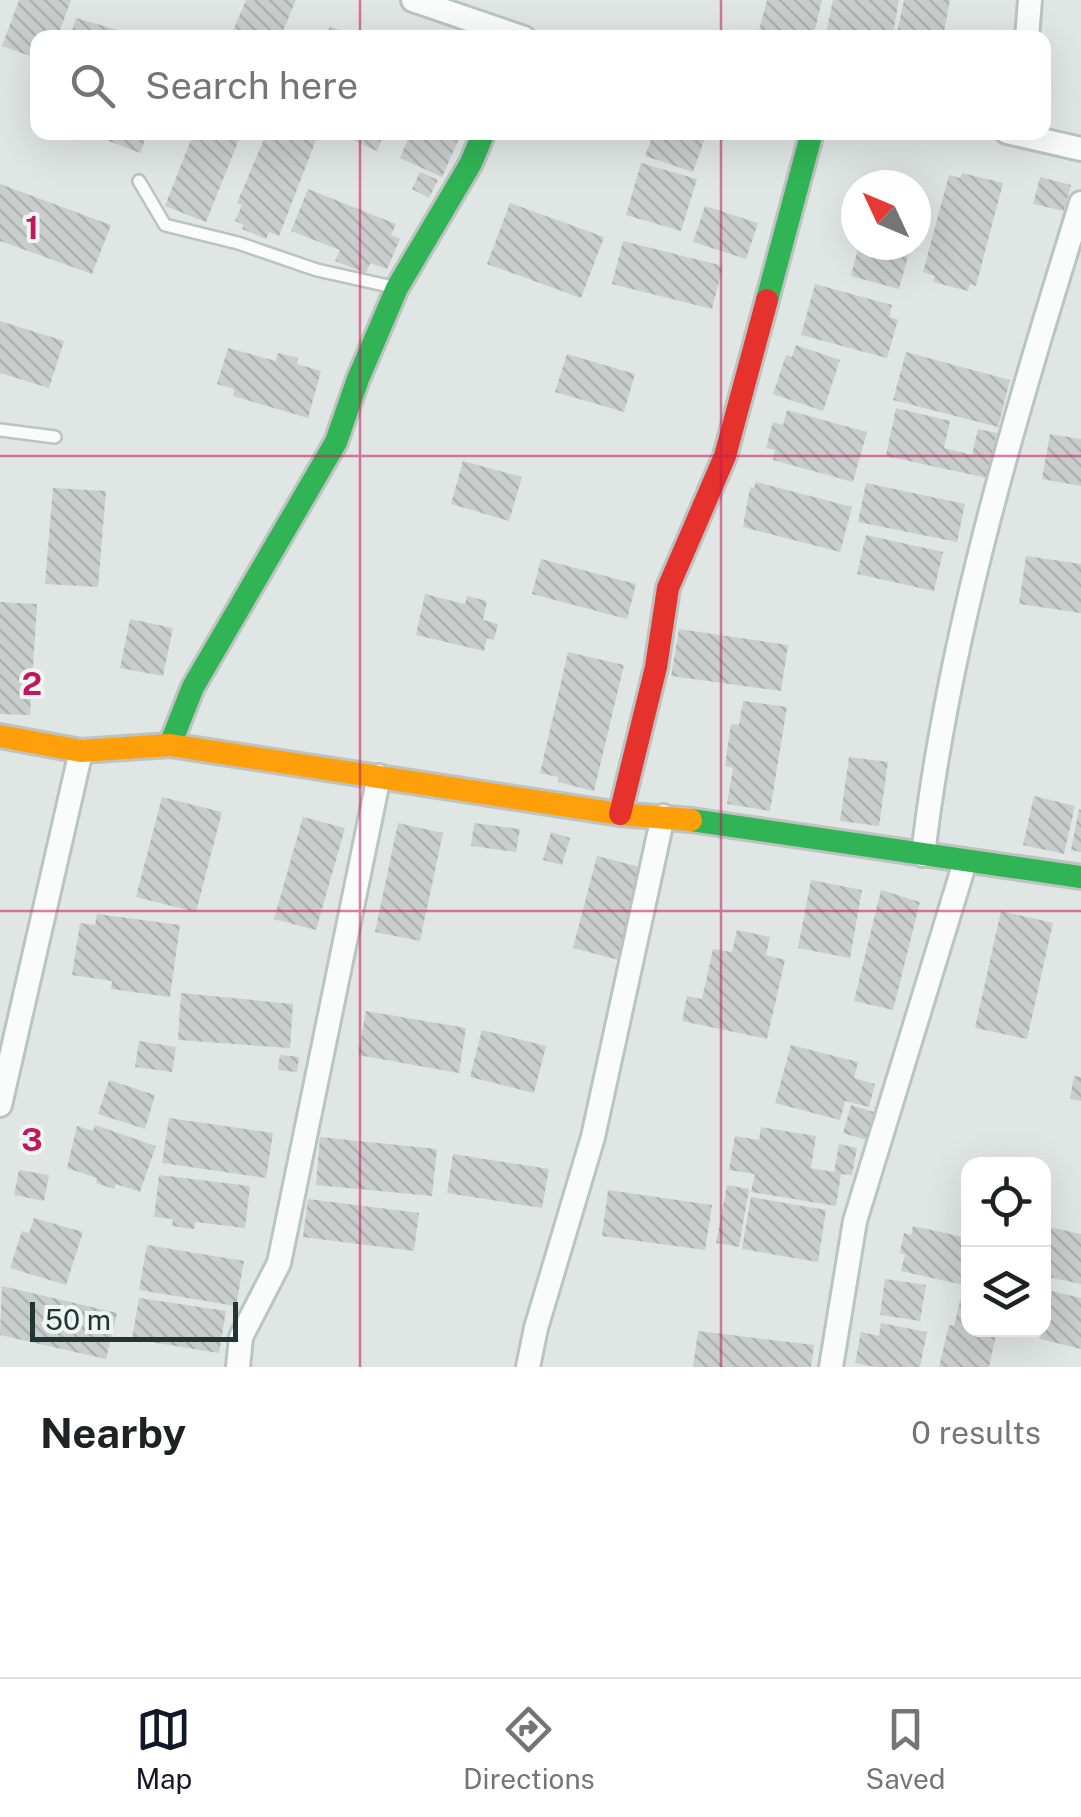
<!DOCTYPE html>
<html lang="en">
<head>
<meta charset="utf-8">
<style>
  :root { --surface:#fff; --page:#f2f2f2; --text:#202124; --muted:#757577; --line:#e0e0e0; --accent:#111827 }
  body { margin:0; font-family:"Public Sans",sans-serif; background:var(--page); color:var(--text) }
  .controls { position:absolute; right:30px; bottom:30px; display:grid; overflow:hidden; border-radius:20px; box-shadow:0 10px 40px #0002 }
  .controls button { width:90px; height:90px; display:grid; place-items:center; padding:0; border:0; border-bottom:2px solid var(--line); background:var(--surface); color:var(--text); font:50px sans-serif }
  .compass { position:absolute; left:841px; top:170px; width:90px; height:90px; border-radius:50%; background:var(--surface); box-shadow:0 10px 40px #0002; rotate:314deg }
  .scale { position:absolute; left:30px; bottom:25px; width:208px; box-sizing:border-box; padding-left:10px; border:5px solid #213631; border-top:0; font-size:28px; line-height:35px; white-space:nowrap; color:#213631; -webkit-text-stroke:8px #eef5f2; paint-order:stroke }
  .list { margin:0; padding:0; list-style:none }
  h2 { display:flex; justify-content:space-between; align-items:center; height:130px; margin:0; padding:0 40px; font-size:42px }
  h2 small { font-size:32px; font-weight:400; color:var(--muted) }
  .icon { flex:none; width:55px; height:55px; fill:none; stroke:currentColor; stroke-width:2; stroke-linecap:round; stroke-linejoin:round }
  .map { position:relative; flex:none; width:1081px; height:1367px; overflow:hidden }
  .search { position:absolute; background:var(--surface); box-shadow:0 10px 40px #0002; left:30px; right:30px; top:30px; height:110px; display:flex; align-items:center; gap:25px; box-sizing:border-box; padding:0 35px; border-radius:20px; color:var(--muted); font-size:38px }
  .sheet { height:310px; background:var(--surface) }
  nav { display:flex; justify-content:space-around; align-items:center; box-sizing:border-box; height:140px; border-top:2px solid var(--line); background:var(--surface); font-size:28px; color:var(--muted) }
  nav a { display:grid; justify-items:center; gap:5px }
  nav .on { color:var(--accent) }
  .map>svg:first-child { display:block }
  .building { fill:url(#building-back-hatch) }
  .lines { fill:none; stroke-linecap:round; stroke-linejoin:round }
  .lane-casing { stroke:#bdc3c0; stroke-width:16 }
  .street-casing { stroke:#bdc3c0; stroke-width:28 }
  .fast-casing { stroke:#bdc3c1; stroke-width:28 }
  .slow-casing { stroke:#bdc3c1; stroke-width:28 }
  .jam-casing { stroke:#bdc3c1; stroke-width:28 }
  .lane { stroke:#fafbfb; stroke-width:11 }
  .street { stroke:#fafbfb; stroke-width:22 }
  .fast { stroke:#30b455; stroke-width:22 }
  .slow { stroke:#ff9f0a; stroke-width:22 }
  .jam { stroke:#e5322d; stroke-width:22 }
  .grid { fill:none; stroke:#c2185b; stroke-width:2.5; stroke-opacity:0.55 }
  .grid-label { font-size:32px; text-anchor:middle; font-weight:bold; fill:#c2185b; stroke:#eef5f2; stroke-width:8; stroke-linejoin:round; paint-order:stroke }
</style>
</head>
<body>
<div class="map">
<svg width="1081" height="1367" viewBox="0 0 1081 1367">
  <defs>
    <pattern id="building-back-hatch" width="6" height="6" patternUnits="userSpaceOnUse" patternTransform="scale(2.5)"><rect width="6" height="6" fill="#c9cecc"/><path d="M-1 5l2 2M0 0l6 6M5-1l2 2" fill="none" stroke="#acb2b0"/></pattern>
  </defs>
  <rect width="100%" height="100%" fill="#e0e6e3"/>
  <g class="building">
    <polygon points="19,0 71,0 57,38 38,38 38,59 2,46"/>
    <polygon points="246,0 296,0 280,38 230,38"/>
    <polygon points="767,0 822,0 813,38 757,38"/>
    <polygon points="833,0 899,0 892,38 825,38"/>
    <polygon points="904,0 950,0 943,38 896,38"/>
    <polygon points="76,18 139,36 139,38 70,38"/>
    <polygon points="330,26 349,34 347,38 325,38"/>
    <polygon points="85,132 148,132 140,153"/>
    <polygon points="194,132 242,132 206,222 165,206"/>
    <polygon points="267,132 298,132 316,140 279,236 269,232 266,239 242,229 244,225 235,221 242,205 237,203"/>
    <polygon points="335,132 385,132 377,151"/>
    <polygon points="411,132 462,132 442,177 400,158"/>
    <polygon points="654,132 707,132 693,172 645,156"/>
    <polygon points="641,163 697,179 681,231 626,215"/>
    <polygon points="420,172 438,180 429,198 412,189"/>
    <polygon points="962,173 1003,183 976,286 970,284 968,291 933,282 935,276 923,272 949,175 960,178"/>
    <polygon points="1040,177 1071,185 1064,211 1033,204"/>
    <polygon points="0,184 111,225 92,274 0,241"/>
    <polygon points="308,189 396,224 391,235 400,239 387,269 370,263 366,273 335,261 340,250 291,231"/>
    <polygon points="510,203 604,237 581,298 487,264"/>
    <polygon points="705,206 758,223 746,259 693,242"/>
    <polygon points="623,241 723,266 712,309 612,284"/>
    <polygon points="859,245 911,245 899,289 851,276"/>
    <polygon points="815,284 892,305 889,317 898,320 887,358 801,335"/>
    <polygon points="0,321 64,341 49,388 0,373"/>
    <polygon points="796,345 840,360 823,411 773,394 786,355 792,357"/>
    <polygon points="228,348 276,361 278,353 298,358 297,364 321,371 308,418 233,396 234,389 217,384"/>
    <polygon points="906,352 1010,380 998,427 893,400"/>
    <polygon points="567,354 635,374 624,412 555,392"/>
    <polygon points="896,408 950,421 944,448 972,455 978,429 997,433 987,478 886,456"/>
    <polygon points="787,410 867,432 853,482 773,460 775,450 766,448 773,422 783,425"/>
    <polygon points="1050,434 1081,439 1081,486 1042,479"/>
    <polygon points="463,461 522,477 509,521 451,504"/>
    <polygon points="756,482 852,507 840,552 743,527 750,487 754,488"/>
    <polygon points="866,483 965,504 957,542 858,522"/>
    <polygon points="53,488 106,491 98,587 45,584"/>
    <polygon points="866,535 943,552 934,591 857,574"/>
    <polygon points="1026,556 1081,564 1081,613 1019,604"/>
    <polygon points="541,559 636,584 627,619 532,594"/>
    <polygon points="425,594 465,604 467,596 487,601 483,620 498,624 494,640 487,638 484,651 416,635"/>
    <polygon points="0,602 37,604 30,715 0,714"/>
    <polygon points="130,619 173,628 163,676 120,668"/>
    <polygon points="679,629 788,645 781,691 671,676"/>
    <polygon points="568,652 624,665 594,791 558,782 558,777 540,773"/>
    <polygon points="743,701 787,707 770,811 727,804 733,768 725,766 731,724 739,725"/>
    <polygon points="849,757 888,762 879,826 840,821"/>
    <polygon points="1034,796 1075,806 1064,854 1023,845"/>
    <polygon points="162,797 222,812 196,912 136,897"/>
    <polygon points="1079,809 1081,810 1081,852 1071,850"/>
    <polygon points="303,817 345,828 316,930 274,919"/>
    <polygon points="398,823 443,833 420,941 375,932"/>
    <polygon points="474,823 520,829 516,852 471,846"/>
    <polygon points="551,832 570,838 562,865 543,860"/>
    <polygon points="597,856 644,868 619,960 573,948"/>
    <polygon points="811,880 862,890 850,958 798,948"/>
    <polygon points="881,890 920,902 893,1010 854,1001"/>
    <polygon points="1001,911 1053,923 1027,1039 975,1028"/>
    <polygon points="97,914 180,925 170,997 111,989 112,981 72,975 80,923 95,925"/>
    <polygon points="737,930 770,937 766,955 785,960 767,1039 682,1021 687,996 702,999 713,949 732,952"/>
    <polygon points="181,993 293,1004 290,1048 178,1040"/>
    <polygon points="366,1011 466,1028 459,1073 358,1055"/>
    <polygon points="482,1030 546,1046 534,1093 470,1077"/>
    <polygon points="139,1041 176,1047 172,1072 135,1067"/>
    <polygon points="791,1045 858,1062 854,1078 875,1084 869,1107 845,1101 840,1120 775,1103"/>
    <polygon points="280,1055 299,1057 297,1072 278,1070"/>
    <polygon points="1074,1076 1081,1077 1081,1101 1070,1099"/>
    <polygon points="109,1080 155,1095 145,1129 98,1114"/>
    <polygon points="851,1105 874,1112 866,1140 843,1133"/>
    <polygon points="169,1118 273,1133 266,1178 162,1163"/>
    <polygon points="95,1125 156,1146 140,1192 116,1184 114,1189 96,1183 97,1178 67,1168 77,1126 93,1131"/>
    <polygon points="761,1127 816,1136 811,1168 834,1172 839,1144 857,1148 852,1175 841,1174 836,1206 751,1192 755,1174 729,1170 735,1136 759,1140"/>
    <polygon points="320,1137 437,1149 432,1196 316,1185"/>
    <polygon points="453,1154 549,1169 542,1208 447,1193"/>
    <polygon points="19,1170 49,1175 44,1201 14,1195"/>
    <polygon points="159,1175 250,1186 245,1228 195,1222 194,1229 172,1226 173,1219 154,1217"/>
    <polygon points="727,1185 749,1189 739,1247 716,1243"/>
    <polygon points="608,1190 712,1205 705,1250 602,1236"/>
    <polygon points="751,1197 826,1210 818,1262 742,1249"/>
    <polygon points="308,1199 419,1213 414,1251 303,1237"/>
    <polygon points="34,1218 83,1232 66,1285 10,1268 22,1231 29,1233"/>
    <polygon points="913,1226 968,1238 968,1286 901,1271 905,1254 900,1253 904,1233 911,1235"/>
    <polygon points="1044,1226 1081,1234 1081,1284 1048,1277 1047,1281 1044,1281"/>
    <polygon points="147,1245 244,1261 236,1306 139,1290"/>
    <polygon points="885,1279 926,1285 920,1321 880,1315"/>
    <polygon points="2,1286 117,1313 106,1359 0,1335"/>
    <polygon points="1052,1291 1081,1298 1081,1349 1040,1339"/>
    <polygon points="961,1297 968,1298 968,1330 997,1330 989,1367 939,1367 949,1325 954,1326"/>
    <polygon points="139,1298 226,1311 219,1353 132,1339"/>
    <polygon points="881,1323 927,1332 920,1367 875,1367 855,1363 861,1332 879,1336"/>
    <polygon points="698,1331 814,1345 811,1367 693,1367"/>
  </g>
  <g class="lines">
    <defs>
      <g id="lane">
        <polyline points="139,181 165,225 238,243 317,270 393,287"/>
        <polyline points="0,430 55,437"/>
      </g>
      <g id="street">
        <polyline points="413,0 524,38"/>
        <polyline points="1027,38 1030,0"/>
        <polyline points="1007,132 1081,149"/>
        <path d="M 923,855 C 949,633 1015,416 1081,203"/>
        <polyline points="0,1105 81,751"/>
        <polyline points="238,1367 241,1337 279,1263 379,776"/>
        <polyline points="528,1367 536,1328 593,1137 663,816"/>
        <polyline points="831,1367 855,1221 965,862"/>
      </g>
      <g id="fast">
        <polyline points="767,300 812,132"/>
        <polyline points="170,745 193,687 336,442 358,379 397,288 471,163 484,132"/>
        <polyline points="691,820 1081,877"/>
      </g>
      <polyline id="slow" points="0,736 81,751 170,745 620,814 691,820"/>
      <polyline id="jam" points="620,814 656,667 668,588 725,456 767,300"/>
    </defs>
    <use href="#lane" class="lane-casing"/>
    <use href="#street" class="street-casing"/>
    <use href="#fast" class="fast-casing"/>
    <use href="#slow" class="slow-casing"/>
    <use href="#jam" class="jam-casing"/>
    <use href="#lane" class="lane"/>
    <use href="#street" class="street"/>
    <use href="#fast" class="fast"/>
    <use href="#slow" class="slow"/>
    <use href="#jam" class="jam"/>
  </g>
  <path class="grid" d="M 360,0 L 360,38M 721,0 L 721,38M 360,132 L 360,1367M 721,132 L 721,1367M 0,456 L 1081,456M 0,911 L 1081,911"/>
  <g class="grid-label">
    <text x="32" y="239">1</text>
    <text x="32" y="695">2</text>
    <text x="32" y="1151">3</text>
  </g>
</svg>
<div class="controls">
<button><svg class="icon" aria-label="locate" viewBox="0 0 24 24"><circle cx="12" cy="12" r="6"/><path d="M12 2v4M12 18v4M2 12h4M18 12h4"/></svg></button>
<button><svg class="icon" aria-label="layers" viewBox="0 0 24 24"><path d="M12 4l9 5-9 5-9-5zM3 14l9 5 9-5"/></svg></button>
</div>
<svg class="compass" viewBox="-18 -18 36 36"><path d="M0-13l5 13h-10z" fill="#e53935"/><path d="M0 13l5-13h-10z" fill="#757577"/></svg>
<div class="scale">50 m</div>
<div class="search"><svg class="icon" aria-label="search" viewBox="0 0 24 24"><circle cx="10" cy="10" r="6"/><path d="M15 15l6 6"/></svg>Search here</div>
</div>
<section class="sheet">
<h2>Nearby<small>0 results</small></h2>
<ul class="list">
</ul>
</section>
<nav>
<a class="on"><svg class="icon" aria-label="map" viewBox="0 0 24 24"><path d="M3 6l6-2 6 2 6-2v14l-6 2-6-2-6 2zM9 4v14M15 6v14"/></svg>Map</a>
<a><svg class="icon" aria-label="directions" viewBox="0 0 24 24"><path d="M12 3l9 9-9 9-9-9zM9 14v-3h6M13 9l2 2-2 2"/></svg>Directions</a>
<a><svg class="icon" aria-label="saved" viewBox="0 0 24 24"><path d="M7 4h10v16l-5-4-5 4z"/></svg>Saved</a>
</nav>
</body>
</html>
